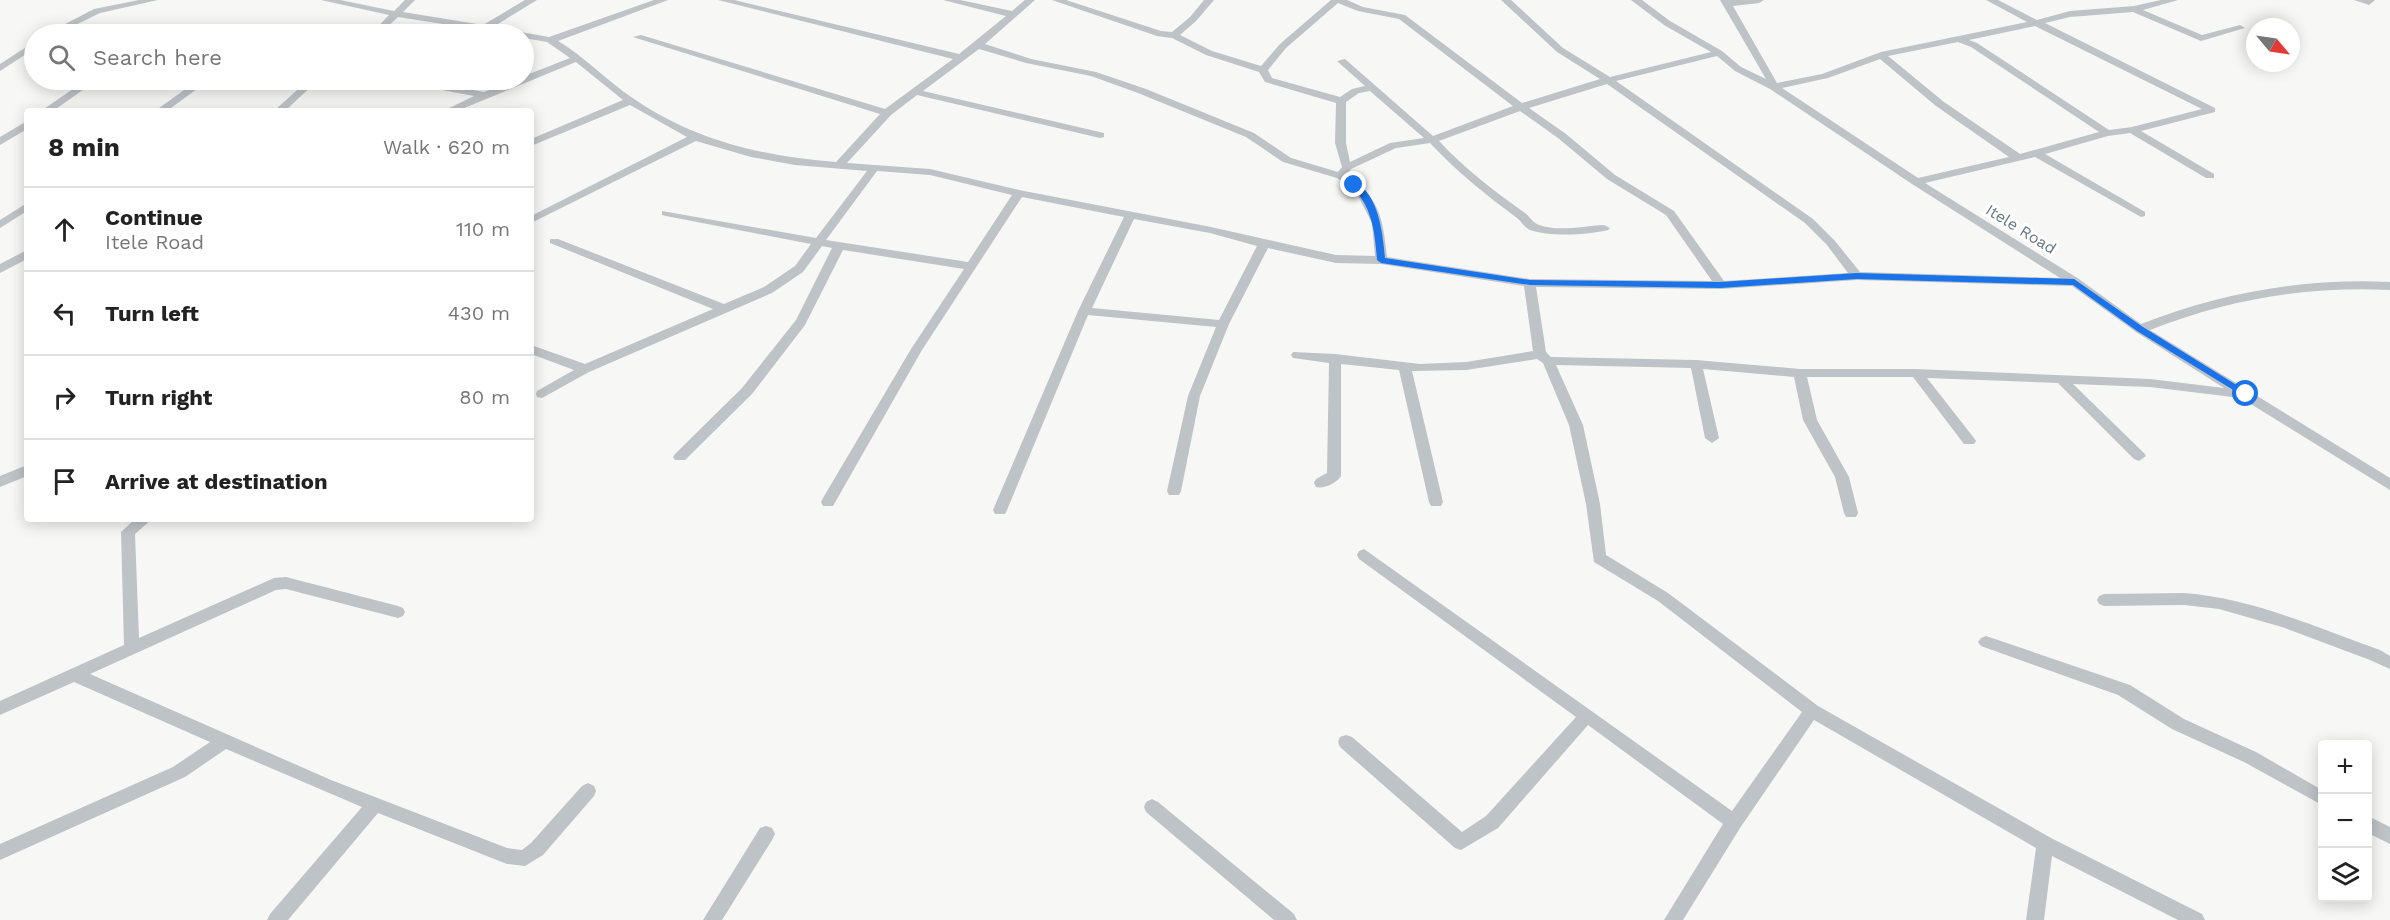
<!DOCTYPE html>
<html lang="en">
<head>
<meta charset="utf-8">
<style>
  :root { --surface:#fff; --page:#f2f2f2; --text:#222; --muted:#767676; --line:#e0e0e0 }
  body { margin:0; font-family:"Work Sans",sans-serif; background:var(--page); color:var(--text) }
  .controls { position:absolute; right:18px; bottom:18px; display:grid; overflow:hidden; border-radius:6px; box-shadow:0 3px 15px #0003 }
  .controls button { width:54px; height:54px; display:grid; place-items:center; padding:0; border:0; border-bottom:2px solid var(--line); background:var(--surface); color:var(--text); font:30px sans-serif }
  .compass { position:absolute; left:2246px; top:18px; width:54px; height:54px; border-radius:50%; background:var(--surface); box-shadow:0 3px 15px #0003; rotate:119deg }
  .stop { position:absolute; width:18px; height:18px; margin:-14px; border:4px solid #1a73e8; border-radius:50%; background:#fff }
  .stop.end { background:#1a73e8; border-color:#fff; box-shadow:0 2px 6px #0008 }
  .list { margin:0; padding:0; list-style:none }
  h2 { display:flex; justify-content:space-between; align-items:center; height:78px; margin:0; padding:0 24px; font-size:26px }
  h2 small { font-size:20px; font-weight:400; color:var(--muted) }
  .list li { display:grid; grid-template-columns:39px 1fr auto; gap:18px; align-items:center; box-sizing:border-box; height:84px; padding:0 24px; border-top:2px solid var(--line) }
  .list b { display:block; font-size:22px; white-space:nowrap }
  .list p { margin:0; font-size:20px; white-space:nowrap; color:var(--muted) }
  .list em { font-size:20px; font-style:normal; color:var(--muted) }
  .icon { flex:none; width:33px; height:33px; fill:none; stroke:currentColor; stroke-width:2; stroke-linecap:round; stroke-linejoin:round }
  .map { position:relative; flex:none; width:2390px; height:920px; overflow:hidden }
  .search { position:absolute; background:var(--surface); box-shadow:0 3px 15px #0003; left:24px; top:24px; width:510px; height:66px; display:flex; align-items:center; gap:15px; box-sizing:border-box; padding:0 21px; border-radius:33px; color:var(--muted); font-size:22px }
  .panel { position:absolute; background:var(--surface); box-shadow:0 3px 15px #0003; left:24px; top:108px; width:510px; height:414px; border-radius:6px }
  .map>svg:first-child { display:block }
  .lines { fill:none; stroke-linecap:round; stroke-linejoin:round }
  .minor { fill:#bec3c7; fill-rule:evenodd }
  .route { fill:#1a73e8 }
  .labels { text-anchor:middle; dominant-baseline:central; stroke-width:6; stroke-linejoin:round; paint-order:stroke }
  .street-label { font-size:16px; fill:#687785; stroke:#fff }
</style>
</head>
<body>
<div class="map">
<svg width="2390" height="920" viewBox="0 0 2390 920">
  <rect width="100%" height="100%" fill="#f7f7f5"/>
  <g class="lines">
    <g class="minor">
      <polygon points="139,0 158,0 100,13 57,34 46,34 94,9"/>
      <path d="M 321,0 L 340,0 L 394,11 L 405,0 L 415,0 L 403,12 L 483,25 L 525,0 L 537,0 L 493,27 L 549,37 L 654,0 L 668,0 L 558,41 C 585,57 607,81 634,99 C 696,141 762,156 836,162 L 880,114 L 633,37 L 641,35 L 885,109 L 953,59 L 718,0 L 734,0 L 959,54 L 1006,16 L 943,0 L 960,0 L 1012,11 L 1025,0 L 1035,0 L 985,44 L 1031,59 L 1096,72 L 1146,89 L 1254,133 L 1291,158 L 1338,172 L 1342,167 L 1335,143 L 1336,103 L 1265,82 L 1259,72 L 1206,55 L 1172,38 L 1157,36 L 1052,0 L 1066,0 L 1161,31 L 1172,32 L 1190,17 L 1204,0 L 1214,0 L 1196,21 L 1180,35 L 1212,51 L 1261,66 L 1280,44 L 1331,0 L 1347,0 L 1363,7 L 1405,15 L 1522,103 L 1600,79 L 1557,52 L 1501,0 L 1511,0 L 1563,48 L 1610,77 L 1711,52 L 1664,25 L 1631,0 L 1642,0 L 1670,21 L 1722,51 L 1741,67 L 1766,79 L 1720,0 L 1764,0 L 1759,3 L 1733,6 L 1777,83 L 1822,74 L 1881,52 L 2027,22 L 1986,0 L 1998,0 L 2037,20 L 2070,11 L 2134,6 L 2161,0 L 2178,0 L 2143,10 L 2202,35 L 2240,25 L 2245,28 L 2201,41 L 2133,12 L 2070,17 L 2045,23 L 2215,108 L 2215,112 L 2141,131 L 2214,174 L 2214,178 L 2206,178 L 2130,133 L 2108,136 L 2045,154 L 2145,212 L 2145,216 L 2141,217 L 2035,157 L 1925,183 L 2079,279 L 2141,324 C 2222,292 2304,278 2390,282 L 2390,290 C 2307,286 2228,299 2150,330 L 2390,478 L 2390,490 L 2241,398 L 2150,387 L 2073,384 L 2144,453 L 2146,456 L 2139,461 L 2134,459 L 2058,383 L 1927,378 L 1974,438 L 1976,441 L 1974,444 L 1964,444 L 1913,377 L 1807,377 L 1817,420 L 1849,477 L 1858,513 L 1856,517 L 1846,517 L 1844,513 L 1835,477 L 1803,420 L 1794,377 L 1703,369 L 1719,438 L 1712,443 L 1705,438 L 1691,368 L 1556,365 L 1583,425 L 1600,504 L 1606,555 L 1668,593 L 1818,706 L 2051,838 L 2202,914 L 2205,920 L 2178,920 L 2052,856 L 2044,920 L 2026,920 L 2036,848 L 1814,720 L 1740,828 L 1683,920 L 1664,920 L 1723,824 L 1588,725 L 1498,828 L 1461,850 L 1455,848 L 1340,747 L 1338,742 L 1340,737 L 1346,735 L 1352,737 L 1462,832 L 1486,816 L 1576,717 L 1359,559 L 1357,555 L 1359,551 L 1364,549 L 1732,811 L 1802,712 L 1658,601 L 1594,562 L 1586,504 L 1569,425 L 1543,363 L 1537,359 L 1466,370 L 1412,371 L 1443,502 L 1441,506 L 1431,506 L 1429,502 L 1399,370 L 1341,364 L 1341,476 C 1337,483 1324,489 1316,487 L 1314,483 L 1316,479 L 1327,473 L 1329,363 L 1293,358 L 1291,355 L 1293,352 L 1335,354 L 1420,364 L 1466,362 L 1533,351 L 1524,286 L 1381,264 L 1336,263 L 1268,248 L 1229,324 L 1200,396 L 1181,491 L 1179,495 L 1169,495 L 1167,491 L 1188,396 L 1216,327 L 1088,315 L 1007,510 L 1005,514 L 995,514 L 993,510 L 1078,311 L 1124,217 L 1022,197 L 922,350 L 833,506 L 823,506 L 821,502 L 823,498 L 911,349 L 964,269 L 843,250 L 805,325 L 752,394 L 685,460 L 675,460 L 673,457 L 675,454 L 742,388 L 796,320 L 832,248 L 822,246 L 803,272 L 772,293 L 589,372 L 542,398 L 537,397 L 536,394 L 537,391 L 574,370 L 531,354 L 531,345 L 585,364 L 713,309 L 550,243 L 550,239 L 558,239 L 724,304 L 764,287 L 795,266 L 811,244 L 666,216 L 662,215 L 662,211 L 816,238 L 867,171 L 795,165 L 751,157 L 696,141 L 531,223 L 531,216 L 687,137 L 630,105 L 531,146 L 531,139 L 623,100 L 576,62 L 457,111 L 443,111 L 474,96 L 404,83 L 399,80 L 417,80 L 484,92 L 515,80 L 524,80 L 524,76 L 570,58 L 547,42 L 524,38 L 524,34 L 507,34 L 398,17 L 380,34 L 371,34 L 389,15 ZM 1338,3 L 1358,11 L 1399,19 L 1513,106 L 1433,136 L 1345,59 L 1337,61 L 1365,86 L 1352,89 L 1340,97 L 1272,78 L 1268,70 L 1286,48 ZM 2035,26 L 2202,109 L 2132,127 L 2109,130 L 1977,43 L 1969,40 ZM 1958,42 L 1971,47 L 2099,132 L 2020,154 L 1944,102 L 1888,56 ZM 979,49 L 1026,63 L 1091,76 L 1138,93 L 1246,137 L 1283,162 L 1337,178 L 1356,192 L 1372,223 L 1375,256 L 1336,255 L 1211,227 L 1019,190 L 930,169 L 847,163 L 891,115 L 917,95 L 1100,138 L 1104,137 L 1104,133 L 923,91 ZM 1717,56 L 1735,71 L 1770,89 L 1912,184 L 2060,278 L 1860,272 L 1835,241 L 1813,219 L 1616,81 ZM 1880,59 L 1936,106 L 2009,157 L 1918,178 L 1782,88 L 1828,78 ZM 1607,84 L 1805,223 L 1827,245 L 1848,273 L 1724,281 L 1674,211 L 1615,175 L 1566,134 L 1529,108 ZM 1370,91 L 1424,138 L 1390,143 L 1350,162 L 1346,143 L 1346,102 L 1359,93 ZM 1520,111 L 1558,138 L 1607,179 L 1666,215 L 1712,281 L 1530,279 L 1387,257 C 1383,219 1380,198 1347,175 L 1351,169 L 1396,148 L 1430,143 C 1457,172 1486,195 1517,218 C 1522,222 1525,228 1530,230 C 1549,237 1589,235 1608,230 L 1610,228 L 1604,225 C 1584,226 1558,232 1539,225 C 1533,223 1530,217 1525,213 C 1494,191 1465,169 1439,141 ZM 877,171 L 930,175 L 1012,195 L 968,262 L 826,240 ZM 1134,219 L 1210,233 L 1257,246 L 1219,320 L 1092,308 ZM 1857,280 L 2072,286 L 2136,332 L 2224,388 L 2150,379 L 1916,369 L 1800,369 L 1696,360 L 1551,357 L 1546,352 L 1536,287 L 1721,289 Z"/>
      <polygon points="2354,0 2375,0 2369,5"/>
      <polygon points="34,42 34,49 0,71 0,64"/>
      <polygon points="86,80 97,80 53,111 41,111"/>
      <polygon points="198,80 209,80 167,111 155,111"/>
      <polygon points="308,80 318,80 285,111 274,111"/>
      <polygon points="27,121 27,129 0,145 0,137"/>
      <polygon points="27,203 27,211 0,228 0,220"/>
      <polygon points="27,250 27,259 0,273 0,264"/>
      <polygon points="27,465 27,476 0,487 0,476"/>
      <polygon points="135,519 152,519 135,534 139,638 274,578 286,577 398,606 403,608 405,612 403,616 398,618 286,589 276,590 90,674 331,780 507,848 522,850 531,843 582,786 588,783 594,786 596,791 594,796 543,855 525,866 507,864 378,813 288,920 267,920 270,914 362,807 226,749 185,777 0,860 0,844 173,767 210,742 74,682 0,715 0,701 124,645 121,532"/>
      <path d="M 2184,593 C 2253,598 2316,628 2380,650 L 2390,656 L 2390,669 L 2370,660 L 2282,627 L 2219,609 L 2184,605 L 2104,606 L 2099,604 L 2097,600 L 2099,596 L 2104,594 Z"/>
      <polygon points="1986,636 2130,685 2184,719 2256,752 2322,790 2322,805 2244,762 2172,729 2118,695 1981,646 1978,642 1981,638"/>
      <polygon points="1152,799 1158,802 1294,914 1297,920 1274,920 1146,812 1144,807 1146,802"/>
      <polygon points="2368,816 2390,827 2390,844 2368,833"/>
      <polygon points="766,826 772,828 775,834 772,840 722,920 703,920 760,828"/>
    </g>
  </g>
  <path class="route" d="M 1354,182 C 1379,193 1383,235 1385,258 L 1530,280 L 1720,282 L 1857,273 L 2074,279 L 2143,327 L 2251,394 L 2250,396 L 2243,396 L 2137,331 L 2073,285 L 1857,279 L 1720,288 L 1530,285 L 1381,263 L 1377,260 C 1375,232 1372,205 1350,185 Z"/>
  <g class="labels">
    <g class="street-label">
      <text transform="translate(2021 229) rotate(32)">Itele Road</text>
    </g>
  </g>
</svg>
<div class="controls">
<button>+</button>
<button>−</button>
<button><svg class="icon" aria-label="layers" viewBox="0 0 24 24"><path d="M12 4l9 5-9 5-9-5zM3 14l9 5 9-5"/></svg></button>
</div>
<svg class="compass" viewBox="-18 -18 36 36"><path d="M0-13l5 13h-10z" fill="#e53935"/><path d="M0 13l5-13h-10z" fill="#767676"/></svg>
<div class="stop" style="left:2246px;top:394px"></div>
<div class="stop end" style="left:1354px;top:185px"></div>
<div class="search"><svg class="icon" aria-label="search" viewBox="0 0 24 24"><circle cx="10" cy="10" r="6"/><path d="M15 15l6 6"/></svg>Search here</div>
<section class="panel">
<h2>8 min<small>Walk · 620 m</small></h2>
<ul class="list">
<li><svg class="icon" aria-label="ahead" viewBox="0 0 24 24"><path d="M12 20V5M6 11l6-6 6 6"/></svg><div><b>Continue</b><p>Itele Road</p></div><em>110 m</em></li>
<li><svg class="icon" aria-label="left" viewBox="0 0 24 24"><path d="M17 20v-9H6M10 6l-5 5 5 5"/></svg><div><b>Turn left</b></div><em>430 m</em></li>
<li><svg class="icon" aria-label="right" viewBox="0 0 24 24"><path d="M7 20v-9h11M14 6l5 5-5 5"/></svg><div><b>Turn right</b></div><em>80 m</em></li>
<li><svg class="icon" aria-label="arrive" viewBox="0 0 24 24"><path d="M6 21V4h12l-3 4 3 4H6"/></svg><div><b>Arrive at destination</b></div></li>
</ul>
</section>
</div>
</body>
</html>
